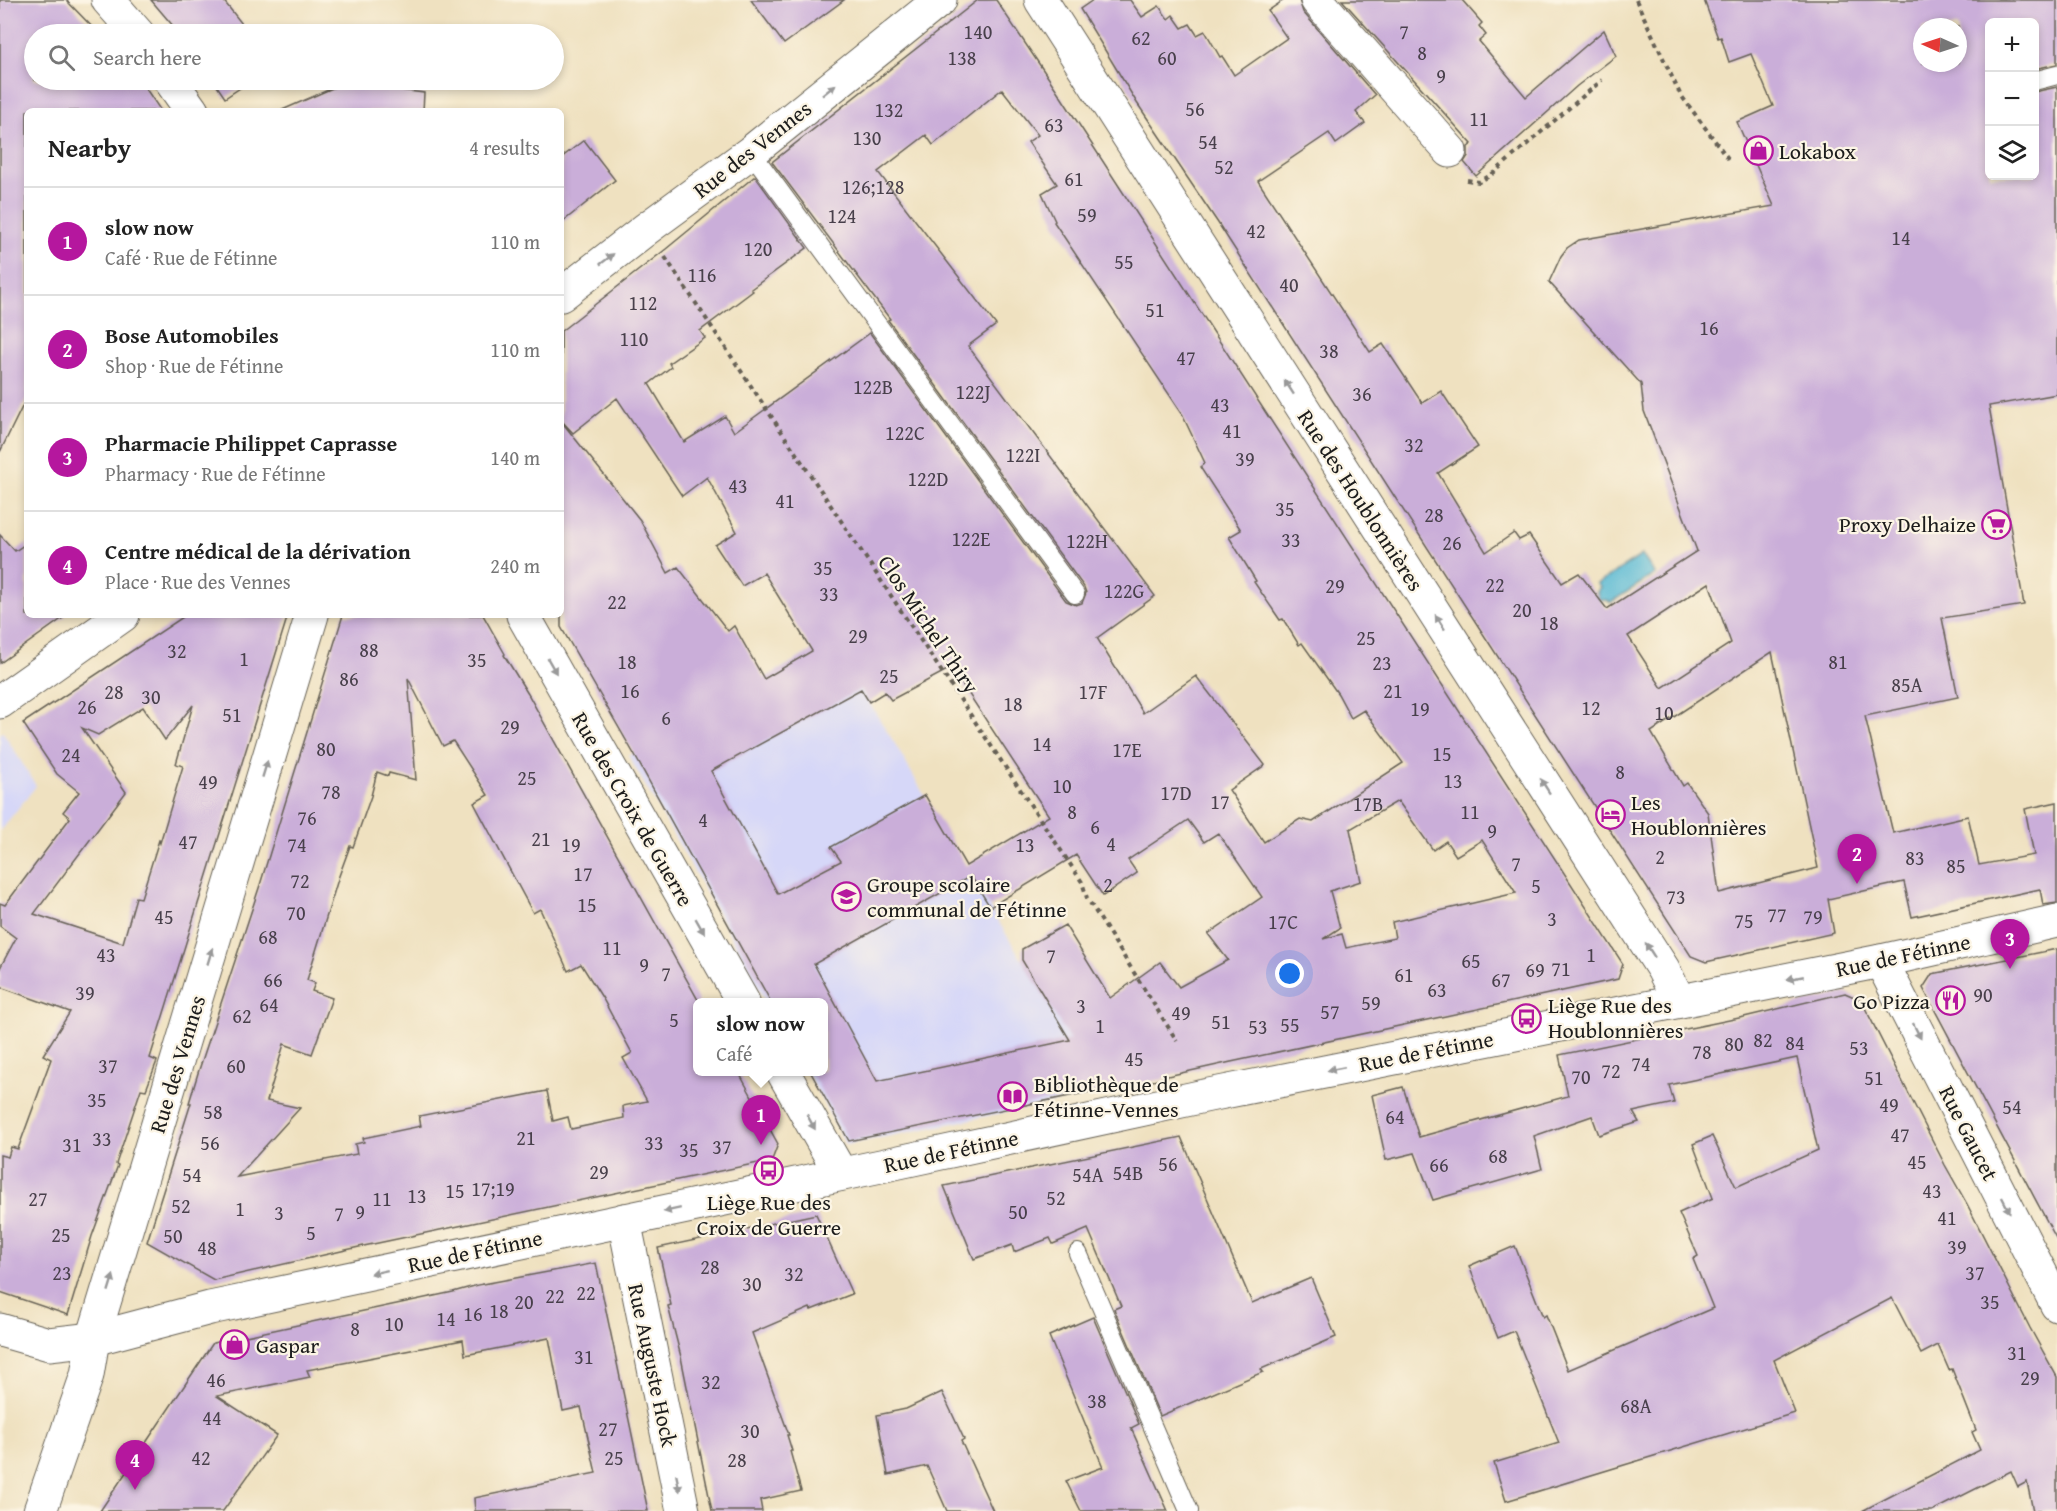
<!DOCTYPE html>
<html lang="en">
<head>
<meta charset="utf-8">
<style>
  :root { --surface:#fff; --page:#f6f6f6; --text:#222; --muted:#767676; --line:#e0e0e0; --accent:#b5179e }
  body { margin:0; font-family:"Gentium Book Plus",serif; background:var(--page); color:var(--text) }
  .controls { position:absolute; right:18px; top:18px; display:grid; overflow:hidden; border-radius:9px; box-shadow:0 3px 9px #0003 }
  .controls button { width:54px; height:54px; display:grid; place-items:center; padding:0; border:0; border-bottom:2px solid var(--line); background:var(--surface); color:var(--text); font:30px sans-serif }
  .compass { position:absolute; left:1913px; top:18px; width:54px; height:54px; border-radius:50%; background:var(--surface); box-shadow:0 3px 9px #0003; rotate:273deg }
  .you { position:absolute; left:1290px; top:974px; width:21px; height:21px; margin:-15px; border:4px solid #fff; border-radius:50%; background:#1a73e8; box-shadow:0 0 0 9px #1a73e833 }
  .badge { display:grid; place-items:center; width:39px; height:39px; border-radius:50%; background:var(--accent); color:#fff; font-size:20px; font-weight:700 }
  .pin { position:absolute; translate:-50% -50px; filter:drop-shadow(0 2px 3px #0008) }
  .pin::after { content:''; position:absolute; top:32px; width:21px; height:18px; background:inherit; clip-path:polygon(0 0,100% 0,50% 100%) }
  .popup { position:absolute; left:693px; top:998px; width:135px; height:78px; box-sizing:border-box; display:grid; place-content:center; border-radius:9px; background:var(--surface); filter:drop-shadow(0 2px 4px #0005); font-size:20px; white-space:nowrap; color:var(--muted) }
  .popup b { font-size:22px; color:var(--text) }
  .popup::after { content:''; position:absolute; left:50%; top:100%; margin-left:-12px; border:12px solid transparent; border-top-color:var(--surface) }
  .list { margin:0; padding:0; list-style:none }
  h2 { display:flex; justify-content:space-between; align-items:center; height:78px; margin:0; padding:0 24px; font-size:26px }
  h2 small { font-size:20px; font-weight:400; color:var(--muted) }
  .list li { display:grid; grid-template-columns:39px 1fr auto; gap:18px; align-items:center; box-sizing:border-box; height:108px; padding:0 24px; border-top:2px solid var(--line) }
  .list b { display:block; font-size:22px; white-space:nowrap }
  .list p { margin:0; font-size:20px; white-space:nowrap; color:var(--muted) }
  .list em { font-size:20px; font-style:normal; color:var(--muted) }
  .icon { flex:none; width:33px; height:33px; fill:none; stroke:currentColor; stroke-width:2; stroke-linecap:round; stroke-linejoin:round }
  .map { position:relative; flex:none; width:2057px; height:1511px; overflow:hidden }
  .search { position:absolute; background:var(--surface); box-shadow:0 3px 9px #0003; left:24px; top:24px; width:540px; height:66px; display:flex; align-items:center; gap:15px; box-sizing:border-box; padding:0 21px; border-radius:33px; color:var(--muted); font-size:22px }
  .panel { position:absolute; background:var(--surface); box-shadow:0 3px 9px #0003; left:24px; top:108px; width:540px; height:510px; border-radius:9px }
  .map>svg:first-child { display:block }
  .built { fill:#d6d7f8 }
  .water { fill:#55b8d3; stroke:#386a78; stroke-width:1.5 }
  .building { fill:#caaed9; fill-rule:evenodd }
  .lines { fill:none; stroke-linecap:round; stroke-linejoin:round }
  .lane-casing { stroke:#666155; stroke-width:20 }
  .street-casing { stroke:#666155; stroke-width:35 }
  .path { stroke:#666155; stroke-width:4; stroke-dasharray:4.5 4.5; stroke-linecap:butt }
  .lane { stroke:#fff; stroke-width:18 }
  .street { stroke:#fff; stroke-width:33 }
  .oneway { fill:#999 }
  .labels { text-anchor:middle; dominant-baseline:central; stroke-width:4.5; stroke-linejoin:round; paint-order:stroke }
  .number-label { font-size:20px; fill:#48404b }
  .street-label { font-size:22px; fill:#1c1c1c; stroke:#fcf5e5 }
  .poi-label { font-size:22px; fill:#1c1c1c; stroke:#fcf5e5; text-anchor:start }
</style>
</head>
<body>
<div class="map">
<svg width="2057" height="1511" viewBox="0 0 2057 1511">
  <rect width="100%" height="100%" fill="#fcf5e5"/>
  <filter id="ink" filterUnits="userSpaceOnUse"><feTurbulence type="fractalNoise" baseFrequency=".0167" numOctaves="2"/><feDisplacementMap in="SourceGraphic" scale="12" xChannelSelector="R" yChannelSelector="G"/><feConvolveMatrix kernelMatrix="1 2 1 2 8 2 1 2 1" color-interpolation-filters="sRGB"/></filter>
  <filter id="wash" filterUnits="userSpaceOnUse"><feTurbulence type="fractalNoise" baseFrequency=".008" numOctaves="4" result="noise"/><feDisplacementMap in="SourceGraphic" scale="24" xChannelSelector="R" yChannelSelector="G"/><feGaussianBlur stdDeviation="1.35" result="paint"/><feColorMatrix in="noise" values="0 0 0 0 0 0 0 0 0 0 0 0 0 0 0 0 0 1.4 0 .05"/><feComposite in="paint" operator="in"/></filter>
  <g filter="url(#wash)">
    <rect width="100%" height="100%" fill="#efe1c0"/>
    <g class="built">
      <polygon points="830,640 895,744 977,887 1076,1047 1100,1093 846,1145 807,1072 824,1072 824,1002 766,1002 723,922 628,755 634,754"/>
      <polygon points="3,732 36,786 0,831 0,734"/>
    </g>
    <polygon class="water" points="1642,555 1655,574 1610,603 1609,601 1599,599 1597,592 1600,587 1597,584"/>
    <g id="blocks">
      <g class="building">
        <polygon points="0,0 66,0 99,34 34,34 34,80 140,80 161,111 27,111 27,397 0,452"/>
        <polygon points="151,0 223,0 250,34 180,34"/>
        <polygon points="751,0 844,0 784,44"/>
        <path d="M 978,0 L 996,0 L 1056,89 L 1623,964 L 1618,979 L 1231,1062 L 1163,1077 L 1164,1079 L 1099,1090 L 849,1141 L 810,1071 L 824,1071 L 824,1002 L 771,1002 L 634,754 L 561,627 L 561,421 L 640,520 L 668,573 L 678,567 L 728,631 L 734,626 L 764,679 L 812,651 L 764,573 L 742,586 L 715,545 L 737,532 L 707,477 L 682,496 L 617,398 L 573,433 L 561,420 L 561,331 L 666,249 L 755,176 L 807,248 L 751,289 L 753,291 L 700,331 L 705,338 L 669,363 L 671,367 L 649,384 L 684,442 L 725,416 L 734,432 L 870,333 L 1066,601 L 1076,605 L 1082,603 L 1086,593 L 1084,587 L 888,320 L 890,319 L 772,162 ZM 1002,89 L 1038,135 L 1028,142 L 1057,184 L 1042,193 L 1055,221 L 1054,222 L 1181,412 L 1205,463 L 1200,467 L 1241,530 L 1229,537 L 1256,581 L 1254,582 L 1280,620 L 1283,619 L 1299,645 L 1302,643 L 1338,694 L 1351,718 L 1364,710 L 1403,763 L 1313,822 L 1300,819 L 1264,842 L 1229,790 L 1265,765 L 1196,676 L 1143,713 L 1097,638 L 1155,596 L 968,346 L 996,325 L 878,172 L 926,135 L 933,145 ZM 949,669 L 956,681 L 959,679 L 1049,816 L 966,866 L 925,795 L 831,847 L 841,861 L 778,894 L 711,771 L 861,689 L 869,702 L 885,692 L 891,700 ZM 1398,801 L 1433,850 L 1446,841 L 1456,856 L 1482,840 L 1516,893 L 1392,922 L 1395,938 L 1346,948 L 1342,934 L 1323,939 L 1340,928 L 1330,891 L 1361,881 L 1350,829 ZM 1188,820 L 1204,842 L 1218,833 L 1262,897 L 1208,934 L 1228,960 L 1179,987 L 1160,962 L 1110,998 L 1065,925 L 1022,949 L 1022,960 L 1070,1040 L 877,1081 L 814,964 L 971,876 L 990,907 L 1076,855 L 1103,896 L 1137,873 L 1128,860 Z"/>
        <path d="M 1093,0 L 1130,0 L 1142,17 L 1159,6 L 1168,19 L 1173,15 L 1182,28 L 1190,24 L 1197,35 L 1205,31 L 1220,57 L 1222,56 L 1234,75 L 1287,38 L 1268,11 L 1284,0 L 1299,0 L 1303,12 L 1375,95 L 1356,112 L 1365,123 L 1336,144 L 1329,133 L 1258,181 L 1370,352 L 1383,344 L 1422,403 L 1441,391 L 1478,447 L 1438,473 L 1486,552 L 1514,533 L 1519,540 L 1529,535 L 1562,583 L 1579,573 L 1607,609 L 1697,551 L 1644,411 L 1641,384 L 1549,282 L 1561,256 L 1567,248 L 1579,240 L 1774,206 L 1737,122 L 1773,106 L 1751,54 L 1729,62 L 1721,37 L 1718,38 L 1704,0 L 2057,0 L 2057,64 L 2034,69 L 2034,22 L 1989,22 L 1989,176 L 2034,176 L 2034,92 L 2057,87 L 2057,394 L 1989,406 L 2024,605 L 1942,618 L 1958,697 L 1865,716 L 1893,833 L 1968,816 L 1979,865 L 2034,855 L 2025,809 L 2057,802 L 2057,903 L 2043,905 L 2040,889 L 1912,917 L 1904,882 L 1828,899 L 1834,933 L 1706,962 L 1691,956 L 1218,223 L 1137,103 L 1080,9 ZM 1922,27 L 1958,27 L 1958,63 L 1922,63 ZM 1709,583 L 1731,643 L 1662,688 L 1628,636 ZM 1772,652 L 1818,868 L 1719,893 L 1708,813 L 1687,783 L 1683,786 L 1651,732 Z"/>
        <polygon points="1342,0 1462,0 1482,23 1479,26 1486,35 1479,41 1526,97 1604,30 1616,56 1577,86 1476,176 1464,162 1468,156 1468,147 1472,144"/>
        <polygon points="213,80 252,80 225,98"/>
        <polygon points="344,83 424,93 423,111 280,111"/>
        <polygon points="584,140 615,180 561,223 561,158"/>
        <polygon points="0,535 15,551 27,543 27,615 67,615 0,663"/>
        <path d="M 186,615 L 288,615 L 150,1058 L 157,1061 L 146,1090 L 141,1089 L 116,1164 L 118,1165 L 92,1236 L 68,1315 L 0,1292 L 0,1155 L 8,1157 L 11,1147 L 18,1149 L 51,1059 L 43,1055 L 70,1012 L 0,987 L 0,968 L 16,938 L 0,926 L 0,903 L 5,905 L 70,818 L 63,812 L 79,792 L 57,774 L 23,723 ZM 193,705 L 176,764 L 183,766 L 160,843 L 159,840 L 141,898 L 136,897 L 123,943 L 34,914 L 126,792 L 82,728 L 98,735 L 143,707 L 165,740 Z"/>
        <path d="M 343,615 L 483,615 L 505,654 L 504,655 L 528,694 L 698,1000 L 698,1071 L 738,1071 L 778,1144 L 772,1160 L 359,1247 L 214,1280 L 147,1242 L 191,1103 L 189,1103 L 198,1073 L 260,885 ZM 408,678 L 443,746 L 453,741 L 488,795 L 474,803 L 533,913 L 540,909 L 568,971 L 581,964 L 603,999 L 632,1053 L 623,1058 L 647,1101 L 623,1106 L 624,1118 L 571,1129 L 568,1117 L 553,1121 L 547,1091 L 419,1116 L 421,1126 L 363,1138 L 364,1142 L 355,1144 L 357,1154 L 237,1177 L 300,1108 L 267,1101 L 284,1044 L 312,1054 L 332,998 L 312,991 L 315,983 L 307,980 L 339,876 L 350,846 L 353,847 L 371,796 L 377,772 L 388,776 L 389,773 L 416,780 Z"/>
        <polygon points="2057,949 2057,1240 1923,988 1932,974"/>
        <polygon points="1845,993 1861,1000 1945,1165 1967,1204 2030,1328 2057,1377 2057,1511 2033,1511 2027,1482 2018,1487 2011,1471 1932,1511 1862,1511 1980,1450 1972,1432 1976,1430 1952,1369 1949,1370 1938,1345 1921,1354 1892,1298 1774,1360 1795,1413 1506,1501 1494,1463 1559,1443 1514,1331 1498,1338 1469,1266 1515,1246 1543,1317 1546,1315 1568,1370 1713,1308 1693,1259 1698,1256 1679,1213 1713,1198 1693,1144 1712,1136 1736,1187 1818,1150 1797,1058 1669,1085 1674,1103 1633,1112 1639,1122 1599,1135 1592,1116 1534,1136 1542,1169 1433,1200 1415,1153 1386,1160 1372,1095 1403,1087 1419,1137 1568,1096 1559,1055 1744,1017"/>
        <polygon points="1181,1137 1252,1303 1311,1278 1336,1337 1261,1369 1263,1372 1160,1416 1114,1309 1121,1306 1088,1229 1053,1244 1050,1238 1014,1252 1012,1245 974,1259 944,1186"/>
        <polygon points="816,1214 852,1294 811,1310 810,1308 752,1333 789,1435 787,1435 792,1451 790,1451 801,1491 760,1500 762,1511 712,1511 681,1357 668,1306 671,1305 658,1248"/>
        <polygon points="596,1263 648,1511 475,1511 474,1498 596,1473 581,1407 563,1411 549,1338 465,1355 463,1340 307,1370 310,1377 217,1396 277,1435 223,1511 100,1511 213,1343 453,1292 478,1285"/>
        <polygon points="1093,1317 1139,1424 1131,1428 1168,1511 1081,1511 1066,1481 1103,1467 1049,1336"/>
        <polygon points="942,1392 964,1439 961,1441 993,1511 947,1511 927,1466 888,1475 877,1415 906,1409"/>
      </g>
    </g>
  </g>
  <g filter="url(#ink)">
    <use href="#blocks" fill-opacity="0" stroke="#666155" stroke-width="1.5"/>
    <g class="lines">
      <defs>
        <g id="lane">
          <polyline points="2034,81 2057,75"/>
          <polyline points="751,152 1075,594"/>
          <polyline points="1078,1253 1189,1511"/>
        </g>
        <g id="street">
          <polyline points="108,0 138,34"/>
          <polyline points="1041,0 1663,969 1679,1001"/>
          <polyline points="1317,0 1450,151"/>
          <polyline points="170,80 192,111"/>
          <polyline points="561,295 646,229 751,152 940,0"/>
          <polyline points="523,615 743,1002"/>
          <polyline points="0,702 123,615"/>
          <polyline points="1881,961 2057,1305"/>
          <polyline points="783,1072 841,1174"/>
          <polyline points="624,1220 683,1511"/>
          <polyline points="0,1330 49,1344 93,1339 210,1308 876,1167 1209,1095 1881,961 2057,921"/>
          <polyline points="40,1511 87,1375 93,1339 312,615"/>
        </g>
      </defs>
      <use href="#lane" class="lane-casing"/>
      <use href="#street" class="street-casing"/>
      <g class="path">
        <polyline points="1636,0 1680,94 1730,161"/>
        <polyline points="1467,180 1479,182 1491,175 1602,80"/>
        <polyline points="665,257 1082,882 1087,898 1177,1041"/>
      </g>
      <use href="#lane" class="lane"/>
      <use href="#street" class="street"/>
    </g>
    <defs><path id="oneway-solid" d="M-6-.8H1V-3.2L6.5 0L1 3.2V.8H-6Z" transform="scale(1.5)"/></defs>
    <g class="oneway">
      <use href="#oneway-solid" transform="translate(829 90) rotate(-39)"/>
      <use href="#oneway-solid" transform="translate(607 259) rotate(-38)"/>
      <use href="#oneway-solid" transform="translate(1289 387) rotate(-123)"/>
      <use href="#oneway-solid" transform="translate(1440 622) rotate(-123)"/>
      <use href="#oneway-solid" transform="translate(552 666) rotate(60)"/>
      <use href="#oneway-solid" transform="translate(265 769) rotate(-73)"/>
      <use href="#oneway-solid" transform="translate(1545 786) rotate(-123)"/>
      <use href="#oneway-solid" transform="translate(700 926) rotate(60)"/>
      <use href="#oneway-solid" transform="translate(1650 950) rotate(-123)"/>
      <use href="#oneway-solid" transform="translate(210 956) rotate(-73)"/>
      <use href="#oneway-solid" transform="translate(1795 978) rotate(169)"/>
      <use href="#oneway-solid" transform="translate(1917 1031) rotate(63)"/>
      <use href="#oneway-solid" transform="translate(1336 1069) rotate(169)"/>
      <use href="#oneway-solid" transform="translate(811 1122) rotate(61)"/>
      <use href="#oneway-solid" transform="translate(2006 1205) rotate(63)"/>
      <use href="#oneway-solid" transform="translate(672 1210) rotate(168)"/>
      <use href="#oneway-solid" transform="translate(379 1272) rotate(168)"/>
      <use href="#oneway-solid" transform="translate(111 1283) rotate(-73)"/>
      <use href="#oneway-solid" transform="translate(678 1483) rotate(78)"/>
    </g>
  </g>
  <defs>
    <symbol id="shop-ring" viewBox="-11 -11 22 22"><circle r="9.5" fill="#fcf5e5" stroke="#b5179e" stroke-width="1.5"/><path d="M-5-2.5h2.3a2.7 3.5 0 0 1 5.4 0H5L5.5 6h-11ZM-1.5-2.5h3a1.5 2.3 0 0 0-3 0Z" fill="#b5179e"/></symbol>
    <symbol id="supermarket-ring" viewBox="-11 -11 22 22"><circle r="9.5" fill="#fcf5e5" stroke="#b5179e" stroke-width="1.5"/><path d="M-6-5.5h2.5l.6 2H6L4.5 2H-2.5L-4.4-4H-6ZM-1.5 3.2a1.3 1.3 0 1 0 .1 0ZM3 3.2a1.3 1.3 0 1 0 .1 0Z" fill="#b5179e"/></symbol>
    <symbol id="hotel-ring" viewBox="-11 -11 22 22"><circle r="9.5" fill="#fcf5e5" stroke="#b5179e" stroke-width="1.5"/><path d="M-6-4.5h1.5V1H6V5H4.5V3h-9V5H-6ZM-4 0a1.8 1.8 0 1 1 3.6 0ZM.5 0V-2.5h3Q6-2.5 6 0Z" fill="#b5179e"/></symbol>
    <symbol id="school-ring" viewBox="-11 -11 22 22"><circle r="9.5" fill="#fcf5e5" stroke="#b5179e" stroke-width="1.5"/><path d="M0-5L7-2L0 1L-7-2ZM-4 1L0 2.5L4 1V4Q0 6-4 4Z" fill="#b5179e"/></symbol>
    <symbol id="restaurant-ring" viewBox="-11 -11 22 22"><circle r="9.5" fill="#fcf5e5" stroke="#b5179e" stroke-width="1.5"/><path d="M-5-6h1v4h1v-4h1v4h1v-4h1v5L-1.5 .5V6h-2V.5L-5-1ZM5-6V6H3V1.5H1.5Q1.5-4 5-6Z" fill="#b5179e"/></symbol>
    <symbol id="bus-ring" viewBox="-11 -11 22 22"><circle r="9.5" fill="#fcf5e5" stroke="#b5179e" stroke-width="1.5"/><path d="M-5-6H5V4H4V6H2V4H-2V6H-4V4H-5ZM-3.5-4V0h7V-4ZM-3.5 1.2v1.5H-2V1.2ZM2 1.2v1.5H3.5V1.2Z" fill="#b5179e"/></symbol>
    <symbol id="library-ring" viewBox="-11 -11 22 22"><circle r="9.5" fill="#fcf5e5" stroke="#b5179e" stroke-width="1.5"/><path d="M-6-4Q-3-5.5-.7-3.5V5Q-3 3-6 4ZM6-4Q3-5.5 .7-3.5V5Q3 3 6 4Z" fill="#b5179e"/></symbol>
  </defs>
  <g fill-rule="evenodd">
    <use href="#shop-ring" x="1742" y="134" width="33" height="33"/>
    <use href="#supermarket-ring" x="1980" y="508" width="33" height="33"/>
    <use href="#hotel-ring" x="1594" y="798" width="33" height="33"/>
    <use href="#school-ring" x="830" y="880" width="33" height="33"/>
    <use href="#restaurant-ring" x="1934" y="984" width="33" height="33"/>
    <use href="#bus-ring" x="1510" y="1002" width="33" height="33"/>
    <use href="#library-ring" x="996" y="1080" width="33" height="33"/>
    <use href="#bus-ring" x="752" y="1154" width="33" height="33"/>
    <use href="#shop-ring" x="218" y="1328" width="33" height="33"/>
  </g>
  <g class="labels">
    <g class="number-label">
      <text x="978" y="31">140</text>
      <text x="1404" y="31">7</text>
      <text x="1141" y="37">62</text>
      <text x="1422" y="52">8</text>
      <text x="962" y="57">138</text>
      <text x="1167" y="57">60</text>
      <text x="1441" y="75">9</text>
      <text x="1195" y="108">56</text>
      <text x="889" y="109">132</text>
      <text x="1479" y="118">11</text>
      <text x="1054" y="124">63</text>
      <text x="867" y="137">130</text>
      <text x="1208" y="141">54</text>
      <text x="1224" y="166">52</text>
      <text x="1074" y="178">61</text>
      <text x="873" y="186">126;128</text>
      <text x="1087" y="214">59</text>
      <text x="842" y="215">124</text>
      <text x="1256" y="230">42</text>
      <text x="1901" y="237">14</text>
      <text x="758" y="248">120</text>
      <text x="1124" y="261">55</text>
      <text x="702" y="274">116</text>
      <text x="1289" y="284">40</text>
      <text x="643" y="302">112</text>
      <text x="1155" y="309">51</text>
      <text x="1709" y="327">16</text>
      <text x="634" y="338">110</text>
      <text x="1329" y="350">38</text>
      <text x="1186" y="357">47</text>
      <text x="873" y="386">122B</text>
      <text x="973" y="391">122J</text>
      <text x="1362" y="393">36</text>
      <text x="1220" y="404">43</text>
      <text x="1232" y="430">41</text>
      <text x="905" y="432">122C</text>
      <text x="1414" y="444">32</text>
      <text x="1023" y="454">122I</text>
      <text x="1245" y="458">39</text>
      <text x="928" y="478">122D</text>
      <text x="738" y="485">43</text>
      <text x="785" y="500">41</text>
      <text x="1285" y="508">35</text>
      <text x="1434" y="514">28</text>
      <text x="971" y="538">122E</text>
      <text x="1291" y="539">33</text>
      <text x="1087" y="540">122H</text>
      <text x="1452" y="542">26</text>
      <text x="823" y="567">35</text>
      <text x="1495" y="584">22</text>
      <text x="1335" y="585">29</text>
      <text x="1124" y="590">122G</text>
      <text x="829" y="593">33</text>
      <text x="617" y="601">22</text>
      <text x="1522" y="609">20</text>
      <text x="1549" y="622">18</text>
      <text x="858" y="635">29</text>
      <text x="1366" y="637">25</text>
      <text x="369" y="649">88</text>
      <text x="177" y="650">32</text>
      <text x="244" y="658">1</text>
      <text x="477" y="659">35</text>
      <text x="627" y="661">18</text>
      <text x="1838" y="661">81</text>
      <text x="1382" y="662">23</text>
      <text x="889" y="675">25</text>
      <text x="349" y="678">86</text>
      <text x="1907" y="684">85A</text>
      <text x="630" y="690">16</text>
      <text x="1393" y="690">21</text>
      <text x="114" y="691">28</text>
      <text x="1093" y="691">17F</text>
      <text x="151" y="696">30</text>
      <text x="1013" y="703">18</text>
      <text x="87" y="706">26</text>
      <text x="1591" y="707">12</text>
      <text x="1420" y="708">19</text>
      <text x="1664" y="712">10</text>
      <text x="232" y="714">51</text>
      <text x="666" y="717">6</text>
      <text x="510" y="726">29</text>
      <text x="1042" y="743">14</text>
      <text x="326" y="748">80</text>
      <text x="1127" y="749">17E</text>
      <text x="1442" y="753">15</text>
      <text x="71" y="754">24</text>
      <text x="1620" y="771">8</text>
      <text x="527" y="777">25</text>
      <text x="1453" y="780">13</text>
      <text x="208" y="781">49</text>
      <text x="1062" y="785">10</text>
      <text x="331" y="791">78</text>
      <text x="1176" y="792">17D</text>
      <text x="1220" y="801">17</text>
      <text x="1368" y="803">17B</text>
      <text x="1072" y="811">8</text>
      <text x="1470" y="811">11</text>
      <text x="307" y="817">76</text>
      <text x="703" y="819">4</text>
      <text x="1095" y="826">6</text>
      <text x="1492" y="830">9</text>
      <text x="541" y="838">21</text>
      <text x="188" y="841">47</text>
      <text x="1111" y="843">4</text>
      <text x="297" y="844">74</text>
      <text x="571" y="844">19</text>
      <text x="1025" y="844">13</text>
      <text x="1660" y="856">2</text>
      <text x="1915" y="857">83</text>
      <text x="1516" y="863">7</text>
      <text x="1956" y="865">85</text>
      <text x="583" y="873">17</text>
      <text x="300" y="880">72</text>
      <text x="1108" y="884">2</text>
      <text x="1536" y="885">5</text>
      <text x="1676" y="896">73</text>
      <text x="587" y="904">15</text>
      <text x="296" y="912">70</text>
      <text x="1777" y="914">77</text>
      <text x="164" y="916">45</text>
      <text x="1813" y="916">79</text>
      <text x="1552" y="918">3</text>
      <text x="1744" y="920">75</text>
      <text x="1283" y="921">17C</text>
      <text x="268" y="936">68</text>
      <text x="612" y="947">11</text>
      <text x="106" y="954">43</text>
      <text x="1591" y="954">1</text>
      <text x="1051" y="955">7</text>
      <text x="1471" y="960">65</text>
      <text x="644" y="964">9</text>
      <text x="1561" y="968">71</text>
      <text x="1535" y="969">69</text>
      <text x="666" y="973">7</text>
      <text x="1404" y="974">61</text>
      <text x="273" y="979">66</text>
      <text x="1501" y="979">67</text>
      <text x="1437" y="989">63</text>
      <text x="85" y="992">39</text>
      <text x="1983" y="994">90</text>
      <text x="1371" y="1002">59</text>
      <text x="269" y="1004">64</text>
      <text x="1081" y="1005">3</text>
      <text x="1330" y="1011">57</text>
      <text x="1181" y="1012">49</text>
      <text x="242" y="1015">62</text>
      <text x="674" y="1019">5</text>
      <text x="1221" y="1021">51</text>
      <text x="1290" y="1024">55</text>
      <text x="1100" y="1025">1</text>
      <text x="1258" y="1026">53</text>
      <text x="1763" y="1039">82</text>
      <text x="1795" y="1042">84</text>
      <text x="1734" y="1043">80</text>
      <text x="1859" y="1047">53</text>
      <text x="1702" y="1051">78</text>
      <text x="1134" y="1058">45</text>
      <text x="1641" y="1063">74</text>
      <text x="108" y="1065">37</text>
      <text x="236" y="1065">60</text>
      <text x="1611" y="1070">72</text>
      <text x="1581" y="1076">70</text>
      <text x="1874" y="1077">51</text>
      <text x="97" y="1099">35</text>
      <text x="1889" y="1104">49</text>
      <text x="2012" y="1106">54</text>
      <text x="213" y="1111">58</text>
      <text x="1395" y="1116">64</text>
      <text x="1900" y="1134">47</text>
      <text x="526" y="1137">21</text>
      <text x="102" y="1138">33</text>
      <text x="210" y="1142">56</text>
      <text x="654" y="1142">33</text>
      <text x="72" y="1144">31</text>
      <text x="722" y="1146">37</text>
      <text x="689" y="1149">35</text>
      <text x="1498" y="1155">68</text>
      <text x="1917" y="1161">45</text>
      <text x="1168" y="1163">56</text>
      <text x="1439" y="1164">66</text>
      <text x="599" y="1171">29</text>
      <text x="1128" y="1172">54B</text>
      <text x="192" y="1174">54</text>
      <text x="1088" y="1174">54A</text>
      <text x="493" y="1188">17;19</text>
      <text x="455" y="1190">15</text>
      <text x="1932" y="1190">43</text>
      <text x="417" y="1195">13</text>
      <text x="1056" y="1197">52</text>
      <text x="38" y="1198">27</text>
      <text x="382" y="1198">11</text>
      <text x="181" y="1205">52</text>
      <text x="240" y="1208">1</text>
      <text x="360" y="1211">9</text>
      <text x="1018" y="1211">50</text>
      <text x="279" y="1212">3</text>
      <text x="339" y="1213">7</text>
      <text x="1947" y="1217">41</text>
      <text x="311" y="1232">5</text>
      <text x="61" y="1234">25</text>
      <text x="173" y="1235">50</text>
      <text x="1957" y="1246">39</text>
      <text x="207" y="1247">48</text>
      <text x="710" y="1266">28</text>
      <text x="62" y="1272">23</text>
      <text x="1975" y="1272">37</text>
      <text x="794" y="1273">32</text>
      <text x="752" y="1283">30</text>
      <text x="586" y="1292">22</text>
      <text x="555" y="1295">22</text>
      <text x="524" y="1301">20</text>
      <text x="1990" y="1301">35</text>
      <text x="499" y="1310">18</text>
      <text x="473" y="1313">16</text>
      <text x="446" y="1318">14</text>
      <text x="394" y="1323">10</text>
      <text x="355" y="1328">8</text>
      <text x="2017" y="1352">31</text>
      <text x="584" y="1356">31</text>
      <text x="2030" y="1377">29</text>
      <text x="216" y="1379">46</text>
      <text x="711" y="1381">32</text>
      <text x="1097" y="1400">38</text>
      <text x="1636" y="1405">68A</text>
      <text x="212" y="1417">44</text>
      <text x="608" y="1428">27</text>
      <text x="750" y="1430">30</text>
      <text x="201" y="1457">42</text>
      <text x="614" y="1457">25</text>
      <text x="737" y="1459">28</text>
    </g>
    <g class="street-label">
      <text transform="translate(752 149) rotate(-38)">Rue des Vennes</text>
      <text transform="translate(1361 500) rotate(57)">Rue des Houblonnières</text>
      <text transform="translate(929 624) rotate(56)">Clos Michel Thiry</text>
      <text transform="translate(633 809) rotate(60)">Rue des Croix de Guerre</text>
      <text transform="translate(1903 955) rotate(-12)">Rue de Fétinne</text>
      <text transform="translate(1426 1051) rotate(-11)">Rue de Fétinne</text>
      <text transform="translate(177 1064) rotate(-73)">Rue des Vennes</text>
      <text transform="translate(1969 1133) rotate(63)">Rue Gaucet</text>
      <text transform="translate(951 1151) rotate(-12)">Rue de Fétinne</text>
      <text transform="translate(475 1251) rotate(-12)">Rue de Fétinne</text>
      <text transform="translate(653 1365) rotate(78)">Rue Auguste Hock</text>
    </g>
    <g class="poi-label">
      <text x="1779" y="151">Lokabox</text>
      <text x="1976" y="524" text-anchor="end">Proxy Delhaize</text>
      <text x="1631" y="802">Les<tspan x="1631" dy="25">Houblonnières</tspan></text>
      <text x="867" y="884">Groupe scolaire<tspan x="867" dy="25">communal de Fétinne</tspan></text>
      <text x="1930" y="1001" text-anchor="end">Go Pizza</text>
      <text x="1548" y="1005">Liège Rue des<tspan x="1548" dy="25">Houblonnières</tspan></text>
      <text x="1034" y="1084">Bibliothèque de<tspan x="1034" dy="25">Fétinne-Vennes</tspan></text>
      <text x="769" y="1202" text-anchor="middle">Liège Rue des<tspan x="769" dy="25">Croix de Guerre</tspan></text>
      <text x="256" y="1345">Gaspar</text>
    </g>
  </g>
</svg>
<div class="controls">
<button>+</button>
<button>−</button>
<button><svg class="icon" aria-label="layers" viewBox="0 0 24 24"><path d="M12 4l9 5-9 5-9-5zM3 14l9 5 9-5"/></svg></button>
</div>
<svg class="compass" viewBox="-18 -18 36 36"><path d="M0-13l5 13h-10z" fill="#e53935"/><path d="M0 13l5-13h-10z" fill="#767676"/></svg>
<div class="you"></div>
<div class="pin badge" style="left:761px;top:1145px">1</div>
<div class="popup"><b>slow now</b>Café</div>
<div class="pin badge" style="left:1857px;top:884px">2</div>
<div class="pin badge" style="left:2010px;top:969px">3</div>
<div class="pin badge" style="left:135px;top:1490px">4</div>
<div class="search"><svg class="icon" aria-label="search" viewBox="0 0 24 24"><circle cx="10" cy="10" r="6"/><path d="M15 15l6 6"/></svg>Search here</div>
<section class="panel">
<h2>Nearby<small>4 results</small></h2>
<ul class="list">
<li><span class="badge">1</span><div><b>slow now</b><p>Café · Rue de Fétinne</p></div><em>110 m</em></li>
<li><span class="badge">2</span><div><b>Bose Automobiles</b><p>Shop · Rue de Fétinne</p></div><em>110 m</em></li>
<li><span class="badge">3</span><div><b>Pharmacie Philippet Caprasse</b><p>Pharmacy · Rue de Fétinne</p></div><em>140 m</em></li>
<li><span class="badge">4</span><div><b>Centre médical de la dérivation</b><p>Place · Rue des Vennes</p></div><em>240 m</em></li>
</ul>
</section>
</div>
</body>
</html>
